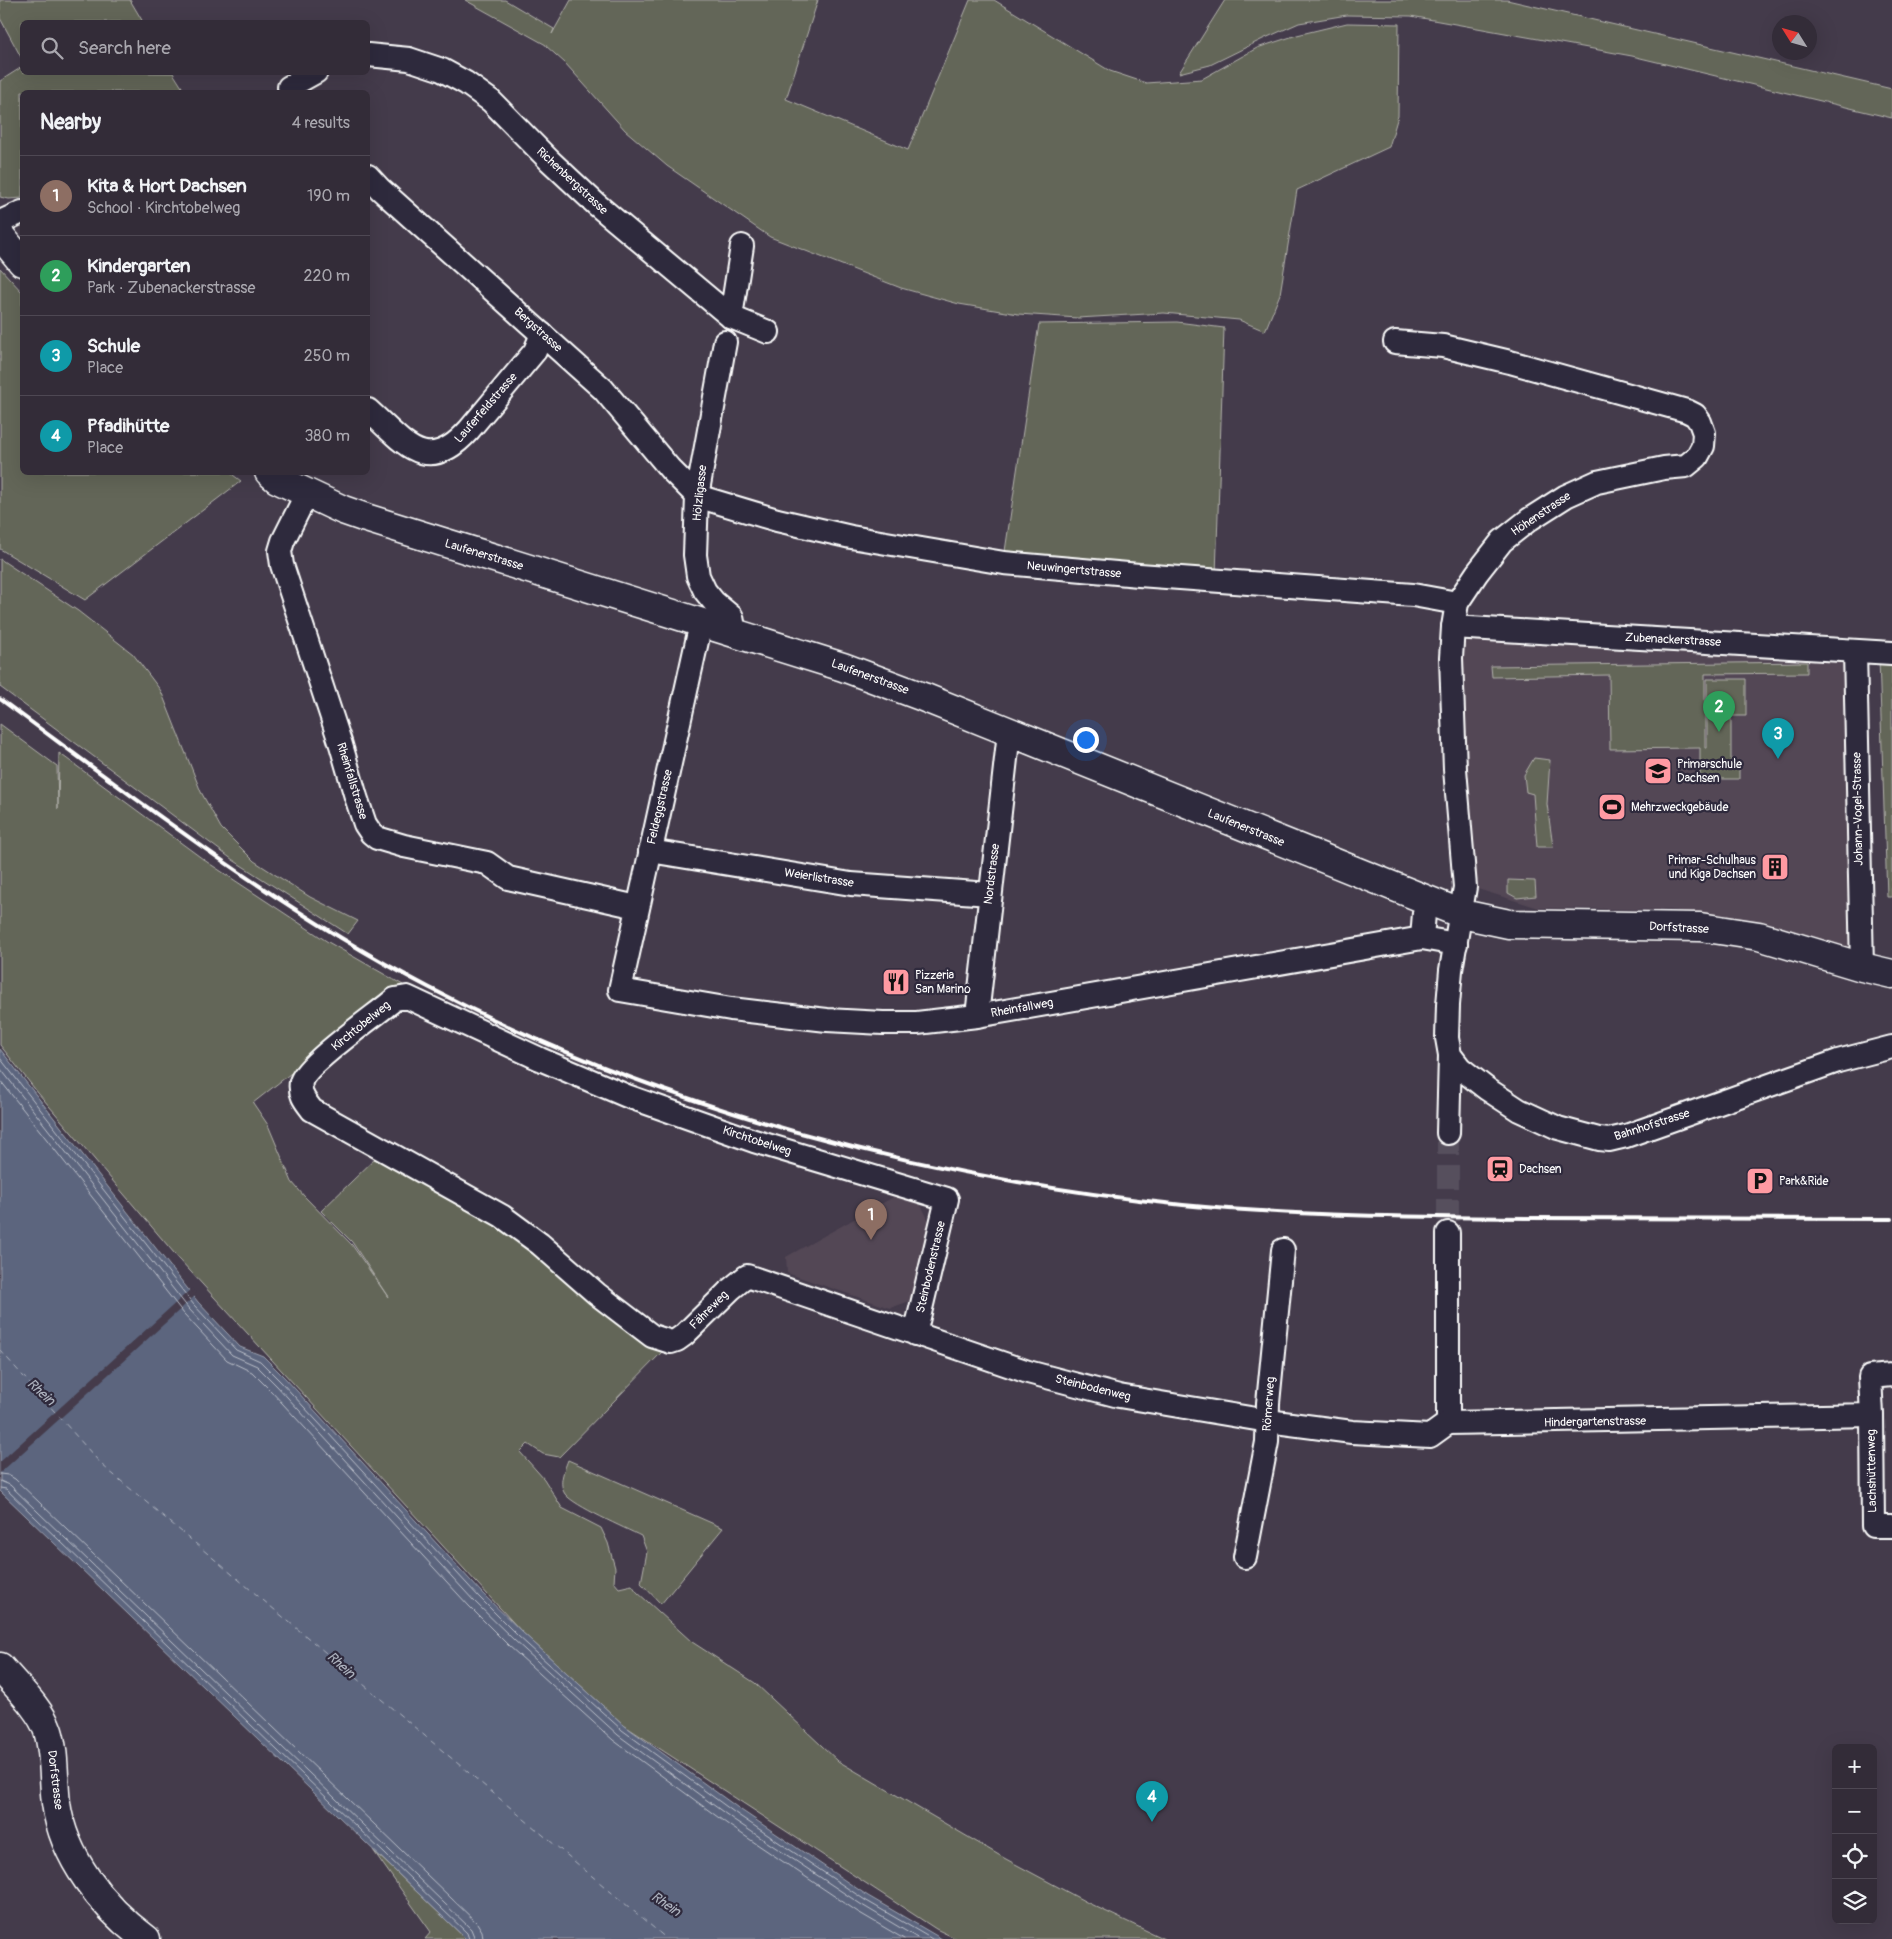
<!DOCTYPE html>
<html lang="en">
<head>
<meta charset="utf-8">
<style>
  :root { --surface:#332c38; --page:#3e3843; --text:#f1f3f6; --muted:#a9a7ae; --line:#4e4853; --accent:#e69b98 }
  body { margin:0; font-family:Pangolin,sans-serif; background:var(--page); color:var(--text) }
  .controls { position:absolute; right:15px; bottom:15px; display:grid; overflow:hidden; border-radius:8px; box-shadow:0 5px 20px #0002 }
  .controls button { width:45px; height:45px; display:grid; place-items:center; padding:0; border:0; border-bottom:1px solid var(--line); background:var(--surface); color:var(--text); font:25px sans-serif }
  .compass { position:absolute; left:1772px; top:15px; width:45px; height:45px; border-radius:50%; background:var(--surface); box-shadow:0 5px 20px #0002; rotate:307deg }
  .you { position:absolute; left:1085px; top:739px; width:18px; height:18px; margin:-12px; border:4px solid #fff; border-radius:50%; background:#1a73e8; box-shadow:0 0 0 8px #1a73e833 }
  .badge { display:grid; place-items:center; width:32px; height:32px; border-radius:50%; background:var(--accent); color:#fff; font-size:16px; font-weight:700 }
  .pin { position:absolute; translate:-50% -41px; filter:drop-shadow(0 1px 2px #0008) }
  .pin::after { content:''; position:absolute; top:26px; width:18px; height:15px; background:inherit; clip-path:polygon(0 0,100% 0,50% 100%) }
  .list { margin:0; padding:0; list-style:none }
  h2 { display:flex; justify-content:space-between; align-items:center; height:65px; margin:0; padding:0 20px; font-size:21px }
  h2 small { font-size:16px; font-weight:400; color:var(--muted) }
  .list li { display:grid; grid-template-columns:32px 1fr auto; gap:15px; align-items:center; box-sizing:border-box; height:80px; padding:0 20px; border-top:1px solid var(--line) }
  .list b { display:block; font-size:19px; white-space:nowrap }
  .list p { margin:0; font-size:16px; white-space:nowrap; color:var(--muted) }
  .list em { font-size:16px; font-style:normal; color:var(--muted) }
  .icon { flex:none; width:28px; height:28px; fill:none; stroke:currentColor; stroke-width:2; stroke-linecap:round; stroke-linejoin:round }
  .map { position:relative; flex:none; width:1892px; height:1939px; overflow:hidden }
  .search { position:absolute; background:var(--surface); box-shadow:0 5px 20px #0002; left:20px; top:20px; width:350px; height:55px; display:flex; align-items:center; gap:12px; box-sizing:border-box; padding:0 18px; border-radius:8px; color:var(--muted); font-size:19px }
  .panel { position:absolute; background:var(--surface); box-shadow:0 5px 20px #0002; left:20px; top:90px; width:350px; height:385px; border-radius:8px }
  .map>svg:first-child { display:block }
  .built { fill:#534755 }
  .green { fill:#646658; stroke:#b2b2ac }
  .water { fill:#5b657e; stroke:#9da3b2 }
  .pier { fill:#443b4b }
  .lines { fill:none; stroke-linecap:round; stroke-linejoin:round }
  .shore { stroke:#bdc1cb; stroke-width:1 }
  .ferry { stroke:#adb2be; stroke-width:1; stroke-dasharray:6 5; stroke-linecap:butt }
  .street-tunnel { stroke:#574f5d; stroke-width:22; stroke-dasharray:22 11; stroke-linecap:butt }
  .street-casing { stroke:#fff; stroke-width:26 }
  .secondary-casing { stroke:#fff; stroke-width:31 }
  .street { stroke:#2f2a3d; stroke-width:22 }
  .secondary { stroke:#2f2a3d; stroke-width:28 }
  .rail { stroke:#fff; stroke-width:4 }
  .labels { text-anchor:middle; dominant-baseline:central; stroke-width:4.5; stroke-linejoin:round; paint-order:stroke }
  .street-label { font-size:12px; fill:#fff; stroke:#2f2a3d }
  .poi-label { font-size:12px; fill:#fff; stroke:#2f2a3d; text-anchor:start }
  .water-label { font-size:14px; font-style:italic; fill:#adb2be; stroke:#2f2a3d }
</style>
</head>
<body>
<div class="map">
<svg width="1892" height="1939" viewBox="0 0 1892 1939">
  <rect width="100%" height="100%" fill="#443b4b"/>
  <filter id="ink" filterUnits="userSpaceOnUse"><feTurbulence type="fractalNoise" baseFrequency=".02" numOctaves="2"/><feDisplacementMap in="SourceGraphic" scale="10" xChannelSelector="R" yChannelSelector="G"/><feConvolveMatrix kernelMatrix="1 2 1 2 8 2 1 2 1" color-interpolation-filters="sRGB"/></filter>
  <g filter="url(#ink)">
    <g class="built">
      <polygon points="1477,633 1849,655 1852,948 1762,922 1672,910 1539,908 1471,887 1460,646"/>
      <polygon points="899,1194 921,1205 930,1223 910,1301 890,1308 787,1273 786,1257"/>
    </g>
    <g class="green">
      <polygon points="0,0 130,0 143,22 22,22 22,59 0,18"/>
      <polygon points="465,0 505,0 554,29 552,34 571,0 818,0 786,99 908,150 970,0 994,0 1110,71 1146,83 1202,79 1257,48 1297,35 1347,23 1399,24 1398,116 1389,147 1297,190 1280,294 1265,331 1239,320 1164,313 1078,318 1018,314 959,304 901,288 770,237 667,166 625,130 565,63 546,46 546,45"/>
      <polygon points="1225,0 1507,0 1892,89 1892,118 1632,56 1411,16 1347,15 1299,23 1263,39 1210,65 1179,73"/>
      <polygon points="22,67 22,72 173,73 185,92 22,92 22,198 9,199 0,197 0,81"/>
      <polygon points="0,268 22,292 22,472 229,472 241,481 85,600 0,549"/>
      <polygon points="1177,322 1224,328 1216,576 1004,558 1039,324"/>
      <polygon points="0,559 78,611 133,654 161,691 201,792 221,828 254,861 310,897 358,921 348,934 233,860 0,687"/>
      <polygon points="1879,658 1892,659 1892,897 1887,897"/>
      <polygon points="1807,662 1807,673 1705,674 1705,748 1707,748 1707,679 1746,679 1746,716 1731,716 1731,766 1739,767 1739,779 1700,779 1700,748 1610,749 1609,675 1492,677 1491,666"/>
      <polygon points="0,724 57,766 58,809 59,753 207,862 328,942 403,985 253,1103 268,1125 292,1182 304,1196 352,1245 388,1297 352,1242 321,1211 381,1153 499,1219 663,1351 559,1457 543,1454 528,1444 520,1452 544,1479 562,1508 601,1528 608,1543 615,1568 614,1582 619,1588 632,1585 637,1592 692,1642 755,1683 838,1761 1004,1858 1088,1903 1164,1939 957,1939 936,1929 625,1726 522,1632 180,1260 38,1093 0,1045"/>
      <polygon points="1534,758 1550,760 1547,804 1553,847 1537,847 1533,794 1526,792 1524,775"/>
      <polygon points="1508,880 1535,881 1536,896 1517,898 1508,893"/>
      <path d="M 568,1460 L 723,1528 L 661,1604 L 641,1583 L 647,1552 L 641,1536 C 625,1528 574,1506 565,1494 C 558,1483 564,1471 568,1460 Z"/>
      <polygon points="373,1850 466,1939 425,1939 431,1932"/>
    </g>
    <polygon class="water" points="0,1049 198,1302 240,1347 263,1356 285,1378 482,1593 522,1632 625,1726 741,1810 868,1896 942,1939 466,1939 0,1491"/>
    <polygon class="pier" points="191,1289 196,1295 0,1473 0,1462"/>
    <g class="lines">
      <g class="shore">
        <polyline points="0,1058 194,1305 236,1350 260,1361 281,1382 479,1597 518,1636 622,1730 738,1815 865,1900 932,1939"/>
        <polyline points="0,1068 189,1309 232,1355 257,1366 277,1386 474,1601 514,1640 618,1735 734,1820 862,1905 919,1939"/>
        <polyline points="0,1080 184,1314 227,1360 252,1372 271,1391 469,1606 509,1646 613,1740 730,1826 858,1912 904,1939"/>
        <polyline points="0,1474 8,1475 15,1479 477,1923 482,1931 483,1939"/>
        <polyline points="0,1481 10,1485 471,1929 475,1939"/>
        <polyline points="0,1488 6,1489 467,1933 469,1939"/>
      </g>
      <polyline class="ferry" points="0,1350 102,1465 667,1939"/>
      <polyline class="street-tunnel" points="1448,1133 1448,1233"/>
      <defs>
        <g id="street">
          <polyline points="368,55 409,59 442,70 466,83 491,101 549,160 596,204 731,317 768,332"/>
          <polyline points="289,87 316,72"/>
          <polyline points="368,176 380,189 603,389 670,469 697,496 777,520 851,537 1004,563 1139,575 1413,595 1457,603"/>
          <polyline points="0,222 22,212"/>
          <polyline points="731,317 742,246"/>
          <polyline points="725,342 697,496 695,555 698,576 705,591 714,602 732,617 735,633"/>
          <polyline points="1395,342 1443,346 1510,362 1687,411 1695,415 1700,422 1704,433 1703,446 1697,457 1686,466 1664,468 1597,482 1566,496 1530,519 1502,541 1477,573 1457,603 1453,627 1451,658 1455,769 1465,887 1451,970 1448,1005 1447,1038 1450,1055 1460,1068 1487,1089 1519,1110 1558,1128 1599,1139 1609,1140 1626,1136 1838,1061 1892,1047"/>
          <path d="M 368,410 C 404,442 426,478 469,430 L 535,351 L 542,334"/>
          <polyline points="307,493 283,541 280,551 282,565 341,745 356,797 365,824 371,833 377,838 404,846 487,863 508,878 637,907"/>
          <polyline points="701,623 620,990 731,1009 827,1020 883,1023 917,1023 977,1016 1422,938"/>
          <polyline points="1453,627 1892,653"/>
          <polyline points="1855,651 1862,967"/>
          <polyline points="650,851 851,884 990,894"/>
          <polyline points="1428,901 1424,913 1422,938 1456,944"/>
          <polyline points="977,1016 1009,732"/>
          <polyline points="1448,1133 1450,1055"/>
          <polyline points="1448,1233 1448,1423"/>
          <path d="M 915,1334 L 947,1199 L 754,1141 L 627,1096 L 540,1059 L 407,997 L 395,999 L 390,1003 C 373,1017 305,1065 301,1082 C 299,1094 305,1101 312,1110 L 502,1216 L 540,1244 L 597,1294 L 652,1336 L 671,1342 L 677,1340 L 684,1335 L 731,1289 L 747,1276 L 1028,1372 L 1119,1396 L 1268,1421 L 1352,1432 L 1430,1436 L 1448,1423"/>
          <polyline points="1872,1415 1873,1526 1892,1526"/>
          <polyline points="1448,1423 1872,1415 1870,1377 1892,1375"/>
          <polyline points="1245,1557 1267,1442 1268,1403 1283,1250"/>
        </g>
        <g id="secondary">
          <polyline points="0,235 22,262"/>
          <polyline points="269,472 277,479 343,510 366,518 843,667 923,697 1462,914 1509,924 1700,927 1759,936 1862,967 1892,974"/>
          <path d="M 0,1667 C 15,1685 41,1709 48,1731 C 55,1753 53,1780 56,1803 C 63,1857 103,1908 146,1939"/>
        </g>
      </defs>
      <use href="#street" class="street-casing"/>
      <use href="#secondary" class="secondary-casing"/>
      <use href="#street" class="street"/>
      <use href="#secondary" class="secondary"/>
      <path class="rail" d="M 0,699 C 139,801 275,907 428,987 C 661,1109 923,1178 1183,1205 C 1297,1216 1412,1217 1527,1218 C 1649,1218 1770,1219 1892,1219"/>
    </g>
  </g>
  <defs>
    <symbol id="school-square" viewBox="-11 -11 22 22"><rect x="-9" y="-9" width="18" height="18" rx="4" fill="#ff9aa2" stroke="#2f2a3d"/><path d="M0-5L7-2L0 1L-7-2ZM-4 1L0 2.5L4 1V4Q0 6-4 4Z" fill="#111"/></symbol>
    <symbol id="stadium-square" viewBox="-11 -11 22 22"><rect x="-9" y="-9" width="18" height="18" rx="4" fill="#ff9aa2" stroke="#2f2a3d"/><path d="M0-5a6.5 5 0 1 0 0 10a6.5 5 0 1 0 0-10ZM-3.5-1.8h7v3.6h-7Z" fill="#111"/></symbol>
    <symbol id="building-square" viewBox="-11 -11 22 22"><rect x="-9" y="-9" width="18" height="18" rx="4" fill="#ff9aa2" stroke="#2f2a3d"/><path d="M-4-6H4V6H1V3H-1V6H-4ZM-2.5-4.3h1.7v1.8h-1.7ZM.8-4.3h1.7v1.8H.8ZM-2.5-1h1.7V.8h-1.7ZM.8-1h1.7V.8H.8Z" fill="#111"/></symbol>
    <symbol id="restaurant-square" viewBox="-11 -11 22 22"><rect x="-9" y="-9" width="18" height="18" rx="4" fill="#ff9aa2" stroke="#2f2a3d"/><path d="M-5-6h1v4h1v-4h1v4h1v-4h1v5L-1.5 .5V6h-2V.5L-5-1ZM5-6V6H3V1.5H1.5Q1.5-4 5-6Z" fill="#111"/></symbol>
    <symbol id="station-square" viewBox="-11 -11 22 22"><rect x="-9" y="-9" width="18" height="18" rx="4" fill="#ff9aa2" stroke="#2f2a3d"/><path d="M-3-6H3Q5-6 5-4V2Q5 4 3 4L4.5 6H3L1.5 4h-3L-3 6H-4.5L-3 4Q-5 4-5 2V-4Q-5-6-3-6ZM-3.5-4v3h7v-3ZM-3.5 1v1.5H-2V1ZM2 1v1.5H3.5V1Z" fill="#111"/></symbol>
    <symbol id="parking-square" viewBox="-11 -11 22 22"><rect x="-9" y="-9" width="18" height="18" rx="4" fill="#ff9aa2" stroke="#2f2a3d"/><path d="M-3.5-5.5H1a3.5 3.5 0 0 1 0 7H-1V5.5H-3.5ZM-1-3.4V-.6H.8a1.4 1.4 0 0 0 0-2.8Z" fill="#111"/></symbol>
  </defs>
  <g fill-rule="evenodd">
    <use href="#school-square" x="1642" y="755" width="32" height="32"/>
    <use href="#stadium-square" x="1596" y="791" width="32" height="32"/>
    <use href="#building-square" x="1759" y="851" width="32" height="32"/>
    <use href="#restaurant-square" x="880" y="966" width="32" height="32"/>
    <use href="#station-square" x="1484" y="1153" width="32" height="32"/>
    <use href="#parking-square" x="1744" y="1165" width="32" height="32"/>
  </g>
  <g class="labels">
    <g class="street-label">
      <text transform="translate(572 181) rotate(43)">Richenbergstrasse</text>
      <text transform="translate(538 330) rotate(42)">Bergstrasse</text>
      <text transform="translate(486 408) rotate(-49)">Lauferfeldstrasse</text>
      <text transform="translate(700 493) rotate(-84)">Hölzligasse</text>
      <text transform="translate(1541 514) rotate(-34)">Höhenstrasse</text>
      <text transform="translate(484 555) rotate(17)">Laufenerstrasse</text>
      <text transform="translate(1074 570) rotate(5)">Neuwingertstrasse</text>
      <text transform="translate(1673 640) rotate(3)">Zubenackerstrasse</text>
      <text transform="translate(870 677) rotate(20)">Laufenerstrasse</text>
      <text transform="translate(352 781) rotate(73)">Rheinfallstrasse</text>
      <text transform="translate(660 807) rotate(-77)">Feldeggstrasse</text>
      <text transform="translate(1858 809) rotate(-91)">Johann-Vogel-Strasse</text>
      <text transform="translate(1246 828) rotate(22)">Laufenerstrasse</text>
      <text transform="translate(992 874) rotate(-83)">Nordstrasse</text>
      <text transform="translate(819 878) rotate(9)">Weierlistrasse</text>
      <text transform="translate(1679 928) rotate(3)">Dorfstrasse</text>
      <text transform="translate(1022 1008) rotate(-10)">Rheinfallweg</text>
      <text transform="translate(361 1026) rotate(-39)">Kirchtobelweg</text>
      <text transform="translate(1652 1125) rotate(-18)">Bahnhofstrasse</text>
      <text transform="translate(757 1141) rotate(18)">Kirchtobelweg</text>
      <text transform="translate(931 1267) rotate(-77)">Steinbodenstrasse</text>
      <text transform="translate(709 1310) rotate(-45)">Fähreweg</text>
      <text transform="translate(1093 1388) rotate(14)">Steinbodenweg</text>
      <text transform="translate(1269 1404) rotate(-86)">Römerweg</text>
      <text transform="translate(1595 1422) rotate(-1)">Hindergartenstrasse</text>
      <text transform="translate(1872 1471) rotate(-91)">Lachshüttenweg</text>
      <text transform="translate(55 1780) rotate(83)">Dorfstrasse</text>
    </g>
    <g class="poi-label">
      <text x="1677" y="764">Primarschule<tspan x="1677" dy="14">Dachsen</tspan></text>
      <text x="1631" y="807">Mehrzweckgebäude</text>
      <text x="1756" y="860" text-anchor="end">Primar-Schulhaus<tspan x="1756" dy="14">und Kiga Dachsen</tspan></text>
      <text x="915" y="975">Pizzeria<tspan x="915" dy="14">San Marino</tspan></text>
      <text x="1519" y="1169">Dachsen</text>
      <text x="1779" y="1181">Park&amp;Ride</text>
    </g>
    <g class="water-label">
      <text transform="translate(41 1392) rotate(42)">Rhein</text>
      <text transform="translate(341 1665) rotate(42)">Rhein</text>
      <text transform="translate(666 1904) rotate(34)">Rhein</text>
    </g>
  </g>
</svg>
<div class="controls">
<button>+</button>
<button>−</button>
<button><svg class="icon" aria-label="locate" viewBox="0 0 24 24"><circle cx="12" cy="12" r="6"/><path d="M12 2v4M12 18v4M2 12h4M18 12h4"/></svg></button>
<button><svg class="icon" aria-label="layers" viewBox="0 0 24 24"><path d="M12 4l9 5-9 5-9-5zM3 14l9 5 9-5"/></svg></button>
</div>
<svg class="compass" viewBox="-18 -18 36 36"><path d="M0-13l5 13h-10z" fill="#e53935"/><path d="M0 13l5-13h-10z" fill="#a9a7ae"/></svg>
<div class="you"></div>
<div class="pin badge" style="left:871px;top:1240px;background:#8d6e63">1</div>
<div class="pin badge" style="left:1719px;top:732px;background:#2e9e5b">2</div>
<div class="pin badge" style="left:1778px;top:759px;background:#0f9aa8">3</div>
<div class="pin badge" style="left:1152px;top:1822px;background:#0f9aa8">4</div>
<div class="search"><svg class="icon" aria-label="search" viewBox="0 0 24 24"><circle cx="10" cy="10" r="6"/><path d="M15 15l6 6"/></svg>Search here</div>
<section class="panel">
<h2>Nearby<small>4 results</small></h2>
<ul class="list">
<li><span class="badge" style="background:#8d6e63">1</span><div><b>Kita &amp; Hort Dachsen</b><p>School · Kirchtobelweg</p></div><em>190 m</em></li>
<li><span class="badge" style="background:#2e9e5b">2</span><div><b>Kindergarten</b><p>Park · Zubenackerstrasse</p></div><em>220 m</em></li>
<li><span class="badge" style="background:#0f9aa8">3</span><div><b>Schule</b><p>Place</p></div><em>250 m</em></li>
<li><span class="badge" style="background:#0f9aa8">4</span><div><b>Pfadihütte</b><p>Place</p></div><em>380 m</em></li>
</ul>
</section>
</div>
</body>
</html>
